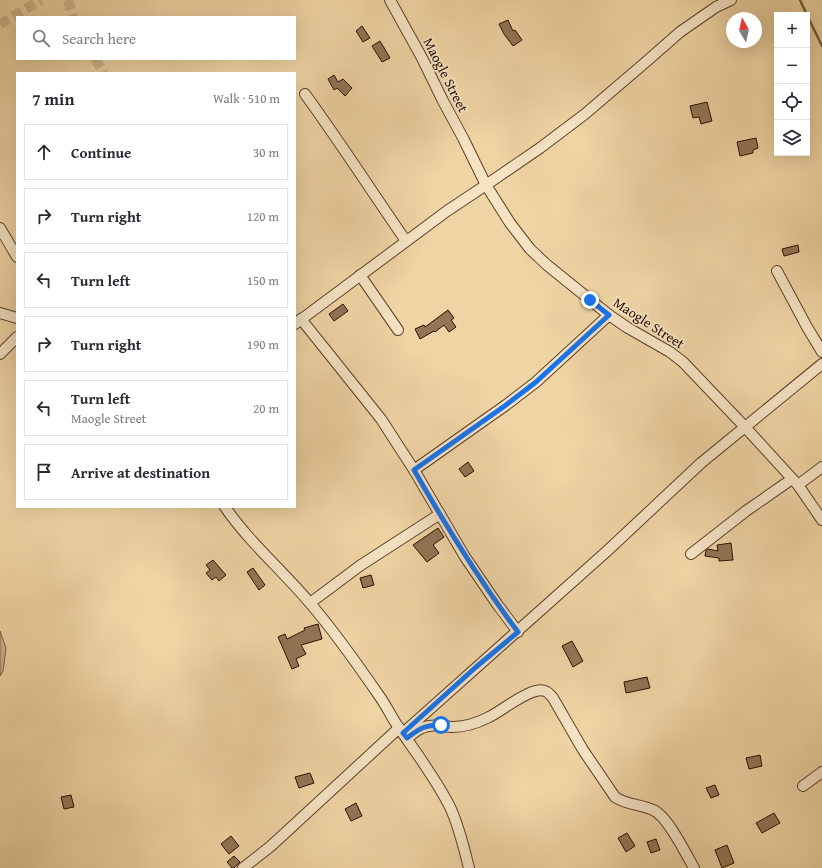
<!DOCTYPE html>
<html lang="en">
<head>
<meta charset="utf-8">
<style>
  :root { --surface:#fff; --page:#f7f7f7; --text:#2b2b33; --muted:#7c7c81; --line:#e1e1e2 }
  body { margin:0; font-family:"Gentium Book Plus",serif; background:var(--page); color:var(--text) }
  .controls { position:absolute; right:12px; top:12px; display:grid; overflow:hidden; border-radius:0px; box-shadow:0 4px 16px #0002 }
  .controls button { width:36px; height:36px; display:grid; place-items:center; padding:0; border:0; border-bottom:1px solid var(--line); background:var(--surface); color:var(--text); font:20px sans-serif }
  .compass { position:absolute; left:726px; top:12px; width:36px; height:36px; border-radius:50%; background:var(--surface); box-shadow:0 4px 16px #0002; rotate:351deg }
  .stop { position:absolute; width:12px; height:12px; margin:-9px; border:3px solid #1a73e8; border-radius:50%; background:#fff }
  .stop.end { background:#1a73e8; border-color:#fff; box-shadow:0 1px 4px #0008 }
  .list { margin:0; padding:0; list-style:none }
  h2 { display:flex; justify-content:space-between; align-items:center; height:52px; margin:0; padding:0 16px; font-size:17px }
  h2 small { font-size:13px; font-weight:400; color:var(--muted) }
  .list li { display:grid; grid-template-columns:26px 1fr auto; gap:12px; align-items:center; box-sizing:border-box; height:56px; margin:0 8px 8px; padding:0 8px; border:1px solid var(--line); border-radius:0px }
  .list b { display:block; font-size:15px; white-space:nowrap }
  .list p { margin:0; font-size:13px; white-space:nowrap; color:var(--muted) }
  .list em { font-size:13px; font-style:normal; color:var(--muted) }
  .icon { flex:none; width:22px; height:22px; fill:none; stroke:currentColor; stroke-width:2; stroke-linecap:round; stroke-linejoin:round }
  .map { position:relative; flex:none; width:822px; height:868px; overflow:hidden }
  .search { position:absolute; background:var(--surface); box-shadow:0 4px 16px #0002; left:16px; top:16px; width:280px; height:44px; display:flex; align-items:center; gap:10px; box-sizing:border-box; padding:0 14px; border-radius:0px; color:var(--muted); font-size:15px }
  .panel { position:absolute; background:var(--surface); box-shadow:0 4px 16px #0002; left:16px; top:72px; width:280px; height:436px; border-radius:0px }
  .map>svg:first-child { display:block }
  .green { fill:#ceb288; stroke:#7d6044 }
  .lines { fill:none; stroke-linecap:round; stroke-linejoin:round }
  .stream { stroke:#795d41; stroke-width:2.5 }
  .building { fill:#917555; stroke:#2c0e00 }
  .street-tunnel { stroke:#d2b68b; stroke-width:10; stroke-dasharray:10 5; stroke-linecap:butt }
  .street-casing { stroke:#5d4029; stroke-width:12 }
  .street { stroke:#f5e3c4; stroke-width:10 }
  .route { stroke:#1a73e8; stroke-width:5 }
  .labels { text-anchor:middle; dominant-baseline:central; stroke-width:3.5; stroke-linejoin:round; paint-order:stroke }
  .street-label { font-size:14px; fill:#2c0e00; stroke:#f5e3c4 }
</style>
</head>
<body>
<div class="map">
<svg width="822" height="868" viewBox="0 0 822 868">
  <rect width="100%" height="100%" fill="#efd4a4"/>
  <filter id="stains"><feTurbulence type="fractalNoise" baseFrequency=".005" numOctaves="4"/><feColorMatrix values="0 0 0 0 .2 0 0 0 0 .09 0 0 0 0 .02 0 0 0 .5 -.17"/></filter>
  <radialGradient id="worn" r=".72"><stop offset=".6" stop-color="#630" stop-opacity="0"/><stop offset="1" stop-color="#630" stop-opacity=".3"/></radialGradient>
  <polygon class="green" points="0,631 6,648 3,671 0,676"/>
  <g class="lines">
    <g class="stream">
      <polyline points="800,0 807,15"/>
      <polyline points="807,15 822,46"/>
    </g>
  </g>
  <g class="building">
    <polygon points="508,20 513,31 515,30 522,40 513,46 504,34 499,24"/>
    <polygon points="362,26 370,38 363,42 356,31"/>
    <polygon points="380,41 390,58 382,62 372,46"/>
    <polygon points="334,75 338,82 343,79 352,88 345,96 337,88 334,90 328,79"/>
    <polygon points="707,102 712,121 701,124 699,117 693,118 690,106"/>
    <polygon points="756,138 758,148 753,150 753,153 740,156 737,142"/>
    <polygon points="798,245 799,252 784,256 782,249"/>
    <polygon points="343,304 348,311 334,321 329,314"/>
    <polygon points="448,310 454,318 451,320 456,327 449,332 444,325 435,332 434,331 420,339 415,329 424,325 425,327"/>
    <polygon points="468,462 474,471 465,477 459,469"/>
    <polygon points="438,528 444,537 433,545 439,553 427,562 413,545"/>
    <polygon points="731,543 733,560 719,561 719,558 705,556 706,550 708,549 718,551 717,545"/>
    <polygon points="213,560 226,575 219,581 216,577 212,580 206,573 210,570 206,565"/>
    <polygon points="253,568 265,585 259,590 247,572"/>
    <polygon points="371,575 374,585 363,588 360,578"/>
    <polygon points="318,624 322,639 301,645 306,654 296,659 299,666 292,669 278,637 285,634 287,639 305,630 304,628"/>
    <polygon points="572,641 583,661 573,667 562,646"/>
    <polygon points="647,677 650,688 626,693 624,682"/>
    <polygon points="760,755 762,766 749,769 746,758"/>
    <polygon points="310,773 314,783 299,788 295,777"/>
    <polygon points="715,785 719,795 711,798 706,788"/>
    <polygon points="71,795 74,807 64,809 61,797"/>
    <polygon points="356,803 362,816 351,821 345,809"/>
    <polygon points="774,813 780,823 762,833 756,823"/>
    <polygon points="627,833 635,846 626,852 618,838"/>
    <polygon points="231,836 239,846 229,854 221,844"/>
    <polygon points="656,839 660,850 651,853 647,842"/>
    <polygon points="727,845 734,863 722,868 715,850"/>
    <polygon points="234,856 240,862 234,868 232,868 227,862"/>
  </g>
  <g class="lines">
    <g class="street-tunnel">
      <polyline points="68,0 73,17"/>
      <polyline points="0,24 41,0"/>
      <polyline points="95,59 104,73"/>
    </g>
    <defs>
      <g id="street">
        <polyline points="390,0 422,58 443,101 463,138 486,185 510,223 530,249 547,265 609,315 628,328 670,352 683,362 745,427 798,485 822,520"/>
        <path d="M 305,94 C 340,142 372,192 406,241"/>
        <polyline points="0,228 17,257"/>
        <polyline points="777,271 807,327 822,352"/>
        <polyline points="360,275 398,330"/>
        <polyline points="0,313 17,318"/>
        <polyline points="301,319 381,419 414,470 465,557 497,604 518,632"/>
        <polyline points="295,324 447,211 486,185 540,148 585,114 647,61 680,32 716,7 731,0"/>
        <polyline points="0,354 17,337"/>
        <polyline points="414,470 506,405 536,382 609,315"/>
        <polyline points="798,485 822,467"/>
        <path d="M 225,507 C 249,542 282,570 309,602 C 335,632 358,665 380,697 C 387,707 392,718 399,728 C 417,754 436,779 450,807 C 459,826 464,848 469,868"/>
        <polyline points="691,554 746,511 792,479"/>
        <polyline points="310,603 361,565 440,514"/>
        <polyline points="403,733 606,552 701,463 822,364"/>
        <path d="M 407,738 C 412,735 416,730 422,728 C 432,724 441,726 452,727 C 464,727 477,723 487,718 C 500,713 534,683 547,692 C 549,693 551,696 553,698 L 583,750 L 615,797 C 626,805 641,804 653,810 C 667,815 686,854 694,868"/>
        <polyline points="803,786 822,772"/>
        <polyline points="243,868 271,846 399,728"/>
      </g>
    </defs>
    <use href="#street" class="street-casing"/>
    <use href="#street" class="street"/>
  </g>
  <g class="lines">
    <path class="route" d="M 441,725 C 425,725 420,728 407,738 L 403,733 L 476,667 L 518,632 C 479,580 446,526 414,470 L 506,405 L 536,382 L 609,315 L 590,300"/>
  </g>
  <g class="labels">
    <g class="street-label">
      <text transform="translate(446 75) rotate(63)">Maogle Street</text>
      <text transform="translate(649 323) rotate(33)">Maogle Street</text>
    </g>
  </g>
  <rect width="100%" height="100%" filter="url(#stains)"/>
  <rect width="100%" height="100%" fill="url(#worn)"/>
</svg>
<div class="controls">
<button>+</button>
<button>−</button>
<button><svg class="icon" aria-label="locate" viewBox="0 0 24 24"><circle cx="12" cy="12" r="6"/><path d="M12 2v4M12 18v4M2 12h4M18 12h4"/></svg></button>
<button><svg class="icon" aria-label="layers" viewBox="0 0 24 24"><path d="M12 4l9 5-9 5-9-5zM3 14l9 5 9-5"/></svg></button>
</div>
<svg class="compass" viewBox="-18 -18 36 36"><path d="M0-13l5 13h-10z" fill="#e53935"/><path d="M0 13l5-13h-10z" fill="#7c7c81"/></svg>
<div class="stop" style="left:441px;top:725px"></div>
<div class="stop end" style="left:590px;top:300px"></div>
<div class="search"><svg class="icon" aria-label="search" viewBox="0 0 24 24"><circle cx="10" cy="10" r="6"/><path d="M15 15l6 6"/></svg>Search here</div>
<section class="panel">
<h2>7 min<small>Walk · 510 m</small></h2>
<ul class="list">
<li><svg class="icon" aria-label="ahead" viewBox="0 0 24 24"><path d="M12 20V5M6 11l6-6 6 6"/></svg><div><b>Continue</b></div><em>30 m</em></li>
<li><svg class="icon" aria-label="right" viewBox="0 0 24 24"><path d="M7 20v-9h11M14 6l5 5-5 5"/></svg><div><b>Turn right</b></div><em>120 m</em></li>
<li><svg class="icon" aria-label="left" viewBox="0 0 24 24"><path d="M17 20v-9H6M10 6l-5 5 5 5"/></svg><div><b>Turn left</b></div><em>150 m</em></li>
<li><svg class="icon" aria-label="right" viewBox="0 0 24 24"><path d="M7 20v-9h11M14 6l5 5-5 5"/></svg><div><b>Turn right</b></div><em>190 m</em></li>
<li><svg class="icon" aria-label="left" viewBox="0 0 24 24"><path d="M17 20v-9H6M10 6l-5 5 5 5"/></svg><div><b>Turn left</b><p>Maogle Street</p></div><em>20 m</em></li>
<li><svg class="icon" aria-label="arrive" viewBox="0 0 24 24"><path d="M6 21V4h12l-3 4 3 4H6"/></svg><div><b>Arrive at destination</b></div></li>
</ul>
</section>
</div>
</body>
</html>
